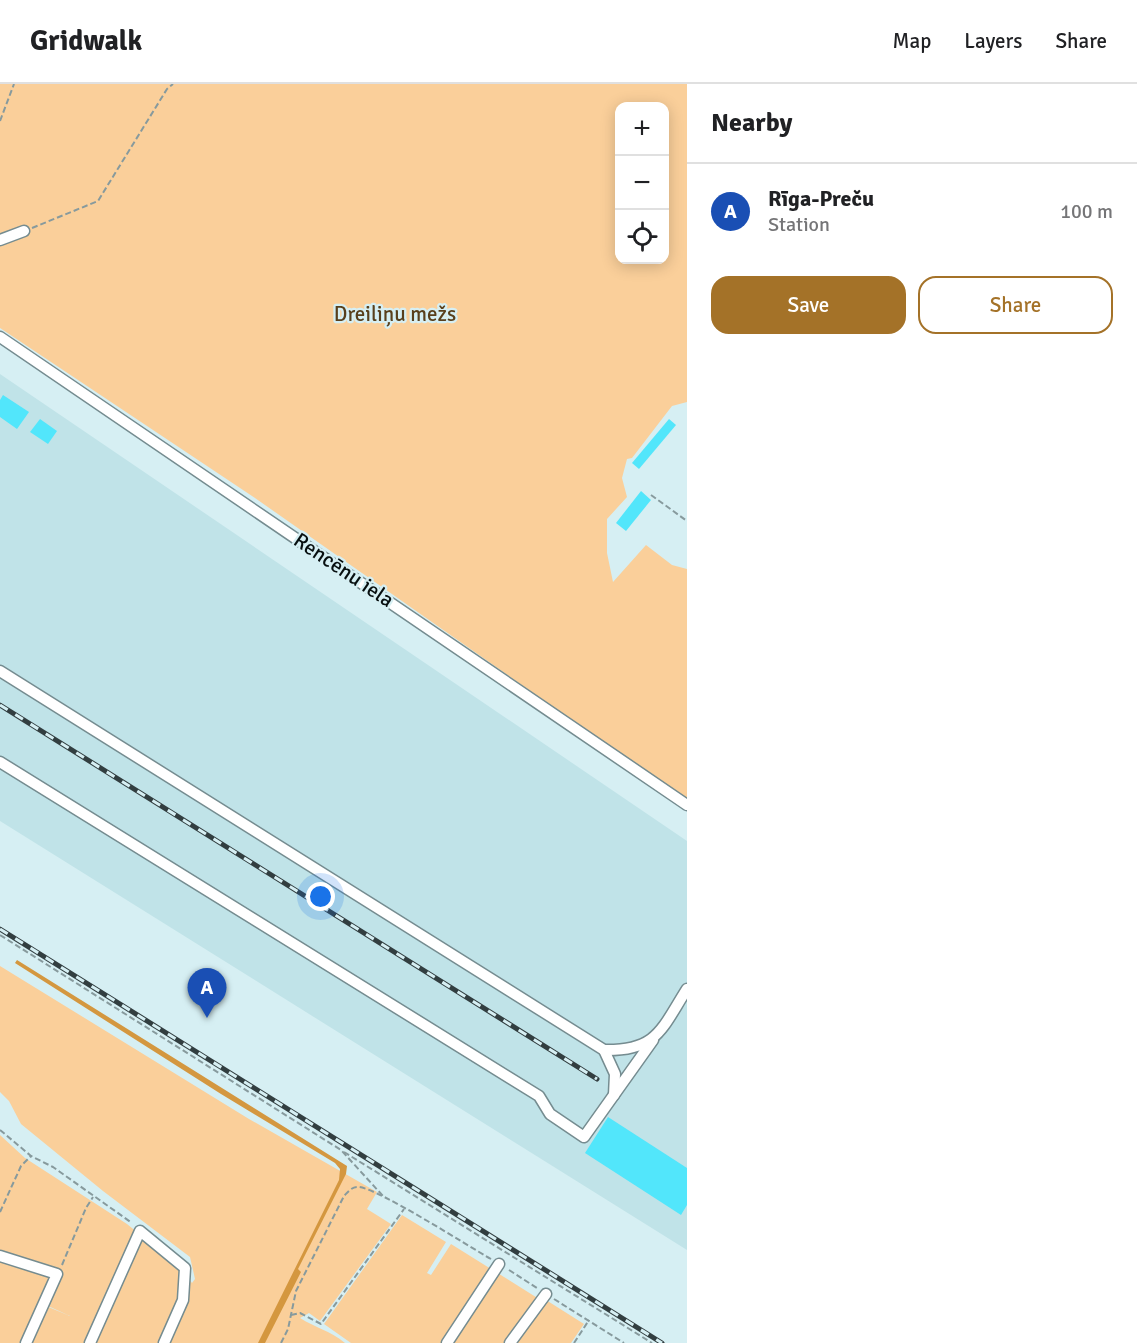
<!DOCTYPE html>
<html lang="en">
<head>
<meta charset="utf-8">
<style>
  :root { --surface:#fff; --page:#f6f6f6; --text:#202124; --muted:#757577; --line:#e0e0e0; --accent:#a47228 }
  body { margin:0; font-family:Signika,sans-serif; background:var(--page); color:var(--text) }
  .controls { position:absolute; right:18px; top:18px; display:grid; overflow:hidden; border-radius:12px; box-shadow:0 3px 15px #0003 }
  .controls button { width:54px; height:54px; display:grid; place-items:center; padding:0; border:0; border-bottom:2px solid var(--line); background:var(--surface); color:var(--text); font:30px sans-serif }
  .you { position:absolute; left:321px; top:813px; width:21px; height:21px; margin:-15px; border:4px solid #fff; border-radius:50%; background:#1a73e8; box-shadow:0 0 0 9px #1a73e833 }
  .badge { display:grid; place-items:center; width:39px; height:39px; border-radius:50%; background:var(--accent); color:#fff; font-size:20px; font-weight:700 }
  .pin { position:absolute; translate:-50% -50px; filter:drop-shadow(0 2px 3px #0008) }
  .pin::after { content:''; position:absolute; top:32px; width:21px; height:18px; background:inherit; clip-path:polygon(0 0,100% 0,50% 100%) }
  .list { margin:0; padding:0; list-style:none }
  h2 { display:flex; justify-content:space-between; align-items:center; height:78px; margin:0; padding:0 24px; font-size:26px }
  h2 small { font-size:20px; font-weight:400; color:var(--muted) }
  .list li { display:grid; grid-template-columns:39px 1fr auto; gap:18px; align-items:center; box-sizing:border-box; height:96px; padding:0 24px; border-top:2px solid var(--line) }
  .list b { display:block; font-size:22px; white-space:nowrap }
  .list p { margin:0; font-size:20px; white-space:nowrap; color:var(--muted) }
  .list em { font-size:20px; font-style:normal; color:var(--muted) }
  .actions { display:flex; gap:12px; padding:18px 24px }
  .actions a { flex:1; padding:14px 0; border:2px solid var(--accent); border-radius:18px; text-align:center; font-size:21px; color:var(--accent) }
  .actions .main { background:var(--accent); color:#fff }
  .icon { flex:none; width:33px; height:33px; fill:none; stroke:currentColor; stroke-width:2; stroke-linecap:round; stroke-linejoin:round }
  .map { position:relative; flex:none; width:687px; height:1259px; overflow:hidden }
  header { display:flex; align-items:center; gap:36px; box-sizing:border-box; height:84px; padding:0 30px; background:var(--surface); border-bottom:2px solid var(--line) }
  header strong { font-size:28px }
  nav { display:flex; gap:33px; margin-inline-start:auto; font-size:21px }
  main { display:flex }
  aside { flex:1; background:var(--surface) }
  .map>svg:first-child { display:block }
  .built { fill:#c0e3e8 }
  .green { fill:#facf9a; fill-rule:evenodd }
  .water { fill:#d4973f }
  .building { fill:#52e6fb }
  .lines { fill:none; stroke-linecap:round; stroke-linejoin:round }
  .minor-casing { stroke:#758c90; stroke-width:13 }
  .path { stroke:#879a9d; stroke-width:2; stroke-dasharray:6 3; stroke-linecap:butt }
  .minor { stroke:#fff; stroke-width:10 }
  .rail-casing { stroke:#323e40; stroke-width:5 }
  .rail { stroke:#d6eff3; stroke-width:3; stroke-dasharray:9; stroke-linecap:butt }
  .labels { text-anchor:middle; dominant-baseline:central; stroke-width:4.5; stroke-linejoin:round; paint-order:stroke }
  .park-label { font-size:21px; fill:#583f1b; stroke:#d6eff3 }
  .street-label { font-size:21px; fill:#070f10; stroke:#d6eff3 }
</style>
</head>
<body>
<header>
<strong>Gridwalk</strong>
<nav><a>Map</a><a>Layers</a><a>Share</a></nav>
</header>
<main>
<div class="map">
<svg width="687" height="1259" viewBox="0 0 687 1259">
  <rect width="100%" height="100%" fill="#d6eff3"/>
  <polygon class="built" points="0,290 687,757 687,1166 0,737"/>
  <g class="green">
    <path d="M 0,0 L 687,0 L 687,318 L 672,322 L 632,374 L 627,375 L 622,394 L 627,413 L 607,435 L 607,469 L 613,498 L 646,461 L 672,481 L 687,485 L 687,717 L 255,414 L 0,244 ZM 620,22 L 664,22 L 664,176 L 620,176 Z"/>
    <path d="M 0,882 L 249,1035 L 377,1108 L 367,1125 L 391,1140 L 320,1237 L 309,1229 L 300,1234 C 316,1244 329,1246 345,1259 L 92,1259 L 93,1254 L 90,1259 L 30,1259 L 46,1222 L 70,1232 L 48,1222 L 44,1212 L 23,1259 L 0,1259 L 0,1051 L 25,1074 L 127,1140 L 183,1186 L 192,1199 L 195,1195 L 190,1173 L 103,1107 L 21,1040 L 9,1017 L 0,1008 Z"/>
    <polygon points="402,1131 446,1158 427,1189 431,1191 451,1160 491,1185 441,1259 351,1259 324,1240"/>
    <polygon points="496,1188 539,1215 509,1259 449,1259"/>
    <polygon points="546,1216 584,1240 571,1259 515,1259"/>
  </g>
  <polygon class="water" points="17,876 347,1082 346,1090 298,1185 301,1188 265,1259 258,1259 339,1096 340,1085 335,1079 221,1010 15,879"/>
  <g class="building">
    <polygon points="3,311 29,328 17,345 0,333 0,316"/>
    <polygon points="40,335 57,347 48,360 30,348"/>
    <polygon points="669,335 676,341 639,385 632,379"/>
    <polygon points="641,407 651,416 626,447 616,439"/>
    <polygon points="608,1033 687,1084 687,1121 681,1131 585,1069"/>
  </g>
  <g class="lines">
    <defs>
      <g id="minor">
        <polyline points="0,156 24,147"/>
        <polyline points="0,253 687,721"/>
        <path d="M 0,587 L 604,966 C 657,967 661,946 687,905"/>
        <polyline points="0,678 539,1012 550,1030 584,1053 653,956"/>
        <polyline points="604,966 615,990 614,1011"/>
        <polyline points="0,1172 57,1190 26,1259"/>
        <polyline points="90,1259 140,1147 185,1184 183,1216 164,1259"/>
        <polyline points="447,1259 499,1180"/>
        <polyline points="510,1259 546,1210"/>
      </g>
    </defs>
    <use href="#minor" class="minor-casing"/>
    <g class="path">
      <polyline points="0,37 14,0"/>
      <polyline points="32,144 98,117 167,5 173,0"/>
      <polyline points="651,411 687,437"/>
      <polyline points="0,851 341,1066 383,1112"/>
      <polyline points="0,1046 31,1072 53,1083 132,1139"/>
      <polyline points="344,1068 652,1259"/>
      <polyline points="0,1128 21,1082 31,1072"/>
      <polyline points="62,1181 86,1124 93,1113"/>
      <polyline points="509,1186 537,1204"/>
      <polyline points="554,1215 624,1259"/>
      <polyline points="291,1231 300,1229 321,1240 404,1125"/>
      <path d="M 281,1259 L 288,1245 L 296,1207 L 344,1112 C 348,1108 352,1102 359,1103 C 379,1105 468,1162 491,1175"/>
      <polyline points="574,1259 589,1236"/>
    </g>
    <use href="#minor" class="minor"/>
    <defs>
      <g id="rail">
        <polyline points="0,621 597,995"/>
        <polyline points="0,845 662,1259"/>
      </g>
    </defs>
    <use href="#rail" class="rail-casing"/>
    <use href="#rail" class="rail"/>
  </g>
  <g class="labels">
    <g class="park-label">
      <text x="395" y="230">Dreiliņu mežs</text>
    </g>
    <g class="street-label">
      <text transform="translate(344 486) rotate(34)">Rencēnu iela</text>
    </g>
  </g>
</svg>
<div class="controls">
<button>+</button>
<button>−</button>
<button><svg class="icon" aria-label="locate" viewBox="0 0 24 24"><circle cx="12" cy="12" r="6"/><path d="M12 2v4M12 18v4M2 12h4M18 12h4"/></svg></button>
</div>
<div class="you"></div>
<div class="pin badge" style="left:207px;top:934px;background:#1a4fb4">A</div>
</div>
<aside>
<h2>Nearby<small></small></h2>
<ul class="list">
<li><span class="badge" style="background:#1a4fb4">A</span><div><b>Rīga-Preču</b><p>Station</p></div><em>100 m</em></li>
</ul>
<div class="actions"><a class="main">Save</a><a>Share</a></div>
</aside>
</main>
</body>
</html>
